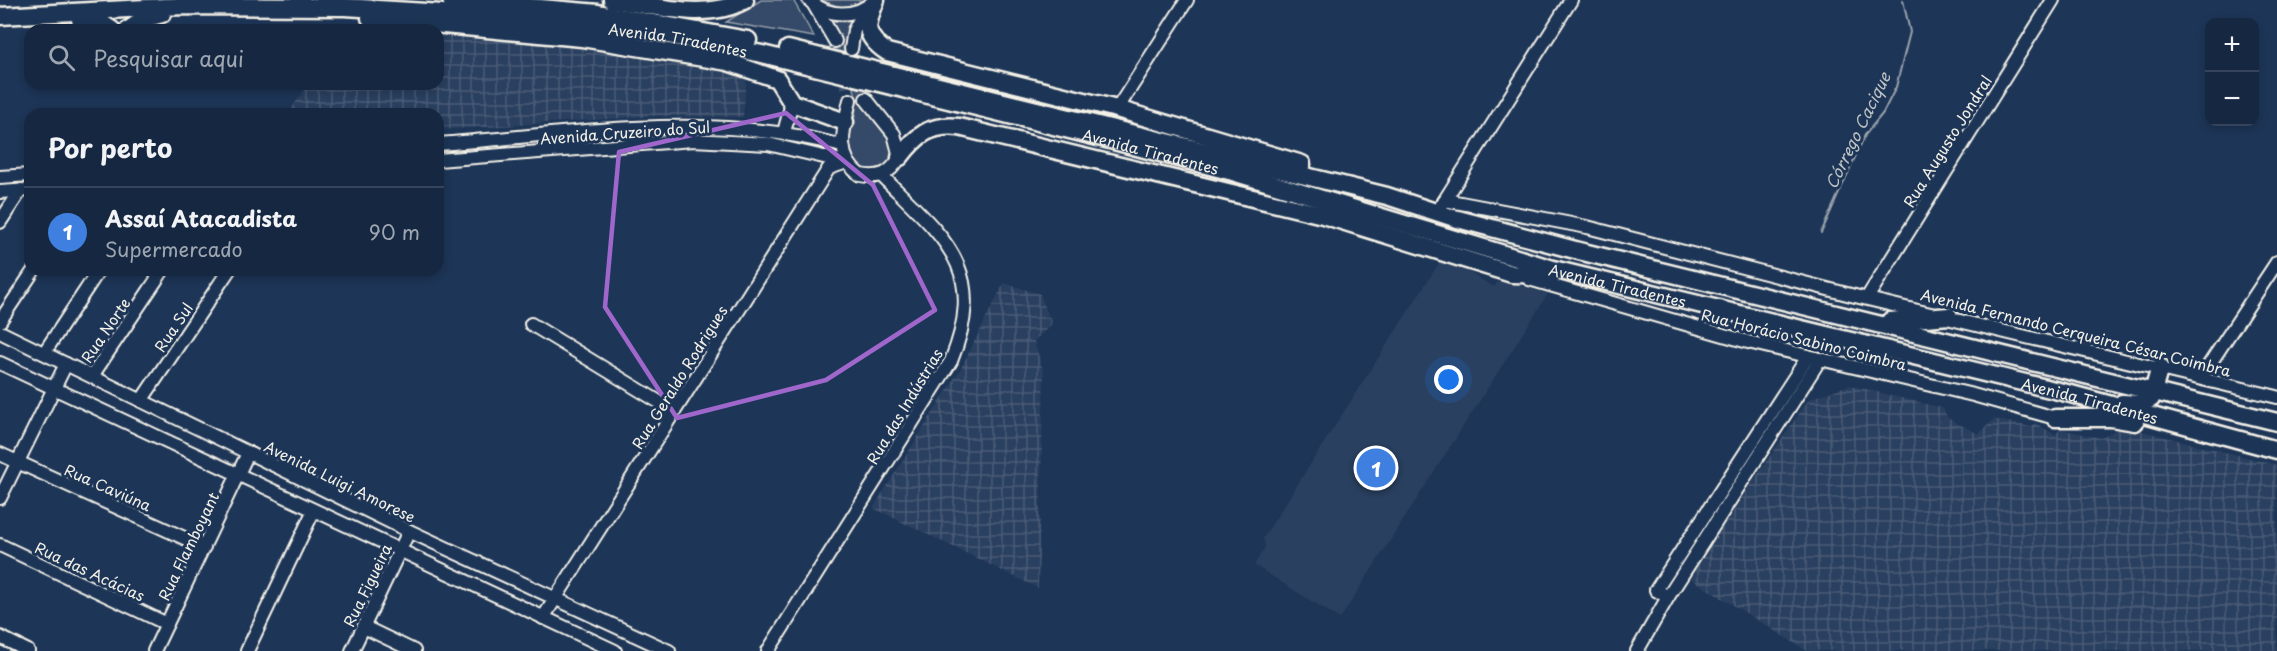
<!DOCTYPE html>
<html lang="pt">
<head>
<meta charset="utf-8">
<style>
  :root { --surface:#162841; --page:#23344c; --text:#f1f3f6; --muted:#9ea6b1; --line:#35445a; --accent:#ff9aa2 }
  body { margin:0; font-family:"Playpen Sans",sans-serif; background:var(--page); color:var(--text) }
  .controls { position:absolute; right:18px; top:18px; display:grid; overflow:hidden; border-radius:12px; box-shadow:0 3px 9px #0003 }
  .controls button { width:54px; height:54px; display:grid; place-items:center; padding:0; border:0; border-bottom:2px solid var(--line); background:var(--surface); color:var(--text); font:30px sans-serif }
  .you { position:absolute; left:1449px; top:380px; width:21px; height:21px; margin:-15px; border:4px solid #fff; border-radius:50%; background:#1a73e8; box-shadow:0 0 0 9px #1a73e833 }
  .badge { display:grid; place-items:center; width:39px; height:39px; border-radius:50%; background:var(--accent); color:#fff; font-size:20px; font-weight:700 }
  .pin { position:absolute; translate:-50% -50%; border:3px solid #fff; box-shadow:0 2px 6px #0006 }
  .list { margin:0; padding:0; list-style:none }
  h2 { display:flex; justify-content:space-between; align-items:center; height:78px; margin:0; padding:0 24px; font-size:26px }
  h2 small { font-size:20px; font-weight:400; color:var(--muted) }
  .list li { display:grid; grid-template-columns:39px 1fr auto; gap:18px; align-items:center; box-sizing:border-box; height:90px; padding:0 24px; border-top:2px solid var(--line) }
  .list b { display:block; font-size:22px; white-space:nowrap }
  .list p { margin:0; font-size:20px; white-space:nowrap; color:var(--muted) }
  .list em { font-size:20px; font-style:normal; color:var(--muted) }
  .icon { flex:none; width:33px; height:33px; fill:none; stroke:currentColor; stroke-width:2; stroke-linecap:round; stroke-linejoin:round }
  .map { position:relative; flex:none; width:2277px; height:651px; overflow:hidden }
  .search { position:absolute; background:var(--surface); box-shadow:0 3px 9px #0003; left:24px; top:24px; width:420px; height:66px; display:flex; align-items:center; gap:15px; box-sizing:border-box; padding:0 21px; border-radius:18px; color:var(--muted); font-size:22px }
  .panel { position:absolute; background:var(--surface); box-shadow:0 3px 9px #0003; left:24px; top:108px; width:420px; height:168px; border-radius:18px }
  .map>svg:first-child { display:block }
  .built { fill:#2a4060 }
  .industrial { fill:url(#industrial-grid) }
  .grass { fill:#354a67; stroke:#949ea8; stroke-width:1.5 }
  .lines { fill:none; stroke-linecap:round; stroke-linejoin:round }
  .stream { stroke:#9aa2ab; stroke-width:2 }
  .minor-tunnel { stroke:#3d516d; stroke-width:12; stroke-dasharray:12 6; stroke-linecap:butt }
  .minor-casing { stroke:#f4f1e8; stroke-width:16 }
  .highway-casing { stroke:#f4f1e8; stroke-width:21 }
  .minor { stroke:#1d3557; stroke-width:12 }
  .highway { stroke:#1d3557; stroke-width:16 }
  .marked { fill:none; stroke:#9f67cb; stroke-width:4.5; stroke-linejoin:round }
  .labels { text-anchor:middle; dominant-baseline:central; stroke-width:6; stroke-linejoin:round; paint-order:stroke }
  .street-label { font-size:15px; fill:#f4f1e8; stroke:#1d3557 }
  .water-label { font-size:16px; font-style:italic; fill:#c0c3c4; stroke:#1d3557 }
</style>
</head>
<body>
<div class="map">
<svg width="2277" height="651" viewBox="0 0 2277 651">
  <defs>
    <pattern id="industrial-grid" width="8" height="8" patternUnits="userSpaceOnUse" patternTransform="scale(1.5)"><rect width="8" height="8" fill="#2a4060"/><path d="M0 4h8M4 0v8" fill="none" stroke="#4a5c77"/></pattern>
  </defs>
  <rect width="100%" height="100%" fill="#1d3557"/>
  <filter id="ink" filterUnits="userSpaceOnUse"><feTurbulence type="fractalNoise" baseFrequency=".0167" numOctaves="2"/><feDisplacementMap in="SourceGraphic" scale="12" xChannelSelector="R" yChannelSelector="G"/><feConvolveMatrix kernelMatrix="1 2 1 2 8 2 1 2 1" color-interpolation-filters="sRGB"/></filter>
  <g filter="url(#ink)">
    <polygon class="built" points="1445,262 1458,266 1494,287 1498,282 1515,284 1548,294 1340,619 1254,565 1265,547 1263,538 1439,263"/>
    <g class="industrial">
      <polygon points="345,26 447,28 515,34 747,75 743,117 655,116 438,130 438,114 288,114 308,84 438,84 438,30 343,30"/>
      <polygon points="1004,283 1040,294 1052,324 1034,341 1044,373 1038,588 873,508 961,368"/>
      <polygon points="1849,385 1942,408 1949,419 1979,434 1994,419 2031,427 2035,423 2055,435 2060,429 2101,438 2122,426 2277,465 2277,651 1807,651 1688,577 1809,399"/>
    </g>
    <g class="grass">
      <polygon points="761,0 793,0 814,37 726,22"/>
      <polygon points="820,0 866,0 843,8"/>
      <path d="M 832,21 L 853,22 L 847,47 L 864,105 L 886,133 L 893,151 L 890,161 L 882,169 L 864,170 C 833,148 858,128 856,102 C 855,82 841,39 832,21 Z"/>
    </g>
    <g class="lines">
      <polyline class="stream" points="1821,233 1865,135 1883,113 1896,87 1910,32 1903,0"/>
      <g class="minor-tunnel">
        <polyline points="835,41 850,100"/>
        <polyline points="851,49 866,99"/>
      </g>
      <defs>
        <g id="minor">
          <path d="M 809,0 C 828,18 857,18 875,0"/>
          <polyline points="814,5 835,41"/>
          <polyline points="851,49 854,30 866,8"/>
          <path d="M 850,100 C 844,127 834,156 860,175 C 880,179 890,174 900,157 L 894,134 L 866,99"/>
          <polyline points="1117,109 1187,0"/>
          <polyline points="784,132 792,103"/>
          <path d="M 438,144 C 572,134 711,110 842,146"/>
          <polyline points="438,160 693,140 768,144 845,162"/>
          <polyline points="0,177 30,175"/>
          <polyline points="0,192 30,190"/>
          <polyline points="1445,200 1587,227 1851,295 2277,397"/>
          <polyline points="1441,206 1571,0"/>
          <polyline points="0,222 21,190"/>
          <polyline points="1529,279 1748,342 1973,395 2055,418"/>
          <polyline points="1867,298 2053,0"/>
          <polyline points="0,321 34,270"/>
          <polyline points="531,324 674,411"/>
          <polyline points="0,332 409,531 669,651"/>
          <polyline points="44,353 99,270"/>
          <polyline points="0,363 615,651"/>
          <polyline points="92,376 163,270"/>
          <polyline points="2201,377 2277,262"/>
          <polyline points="141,401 229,270"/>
          <polyline points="0,454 204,547"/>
          <polyline points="0,498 66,364"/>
          <polyline points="0,545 167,624"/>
          <polyline points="1668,597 1656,590 1807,358"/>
          <polyline points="543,618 829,168 847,162"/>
          <polyline points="364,627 414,651"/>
          <polyline points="0,637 28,651"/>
          <polyline points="154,651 248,453"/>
          <polyline points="247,651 313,512"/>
          <polyline points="352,651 409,531"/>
          <path d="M 768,651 L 951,361 C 989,268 943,237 882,176"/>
          <polyline points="1637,651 1668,597 1819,361"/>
        </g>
        <g id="highway">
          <polyline points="451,0 598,13 748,40"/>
          <path d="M 612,0 C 654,5 706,22 745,0"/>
          <path d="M 876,0 C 866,25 862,35 887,52 L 1117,109 L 1302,164"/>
          <path id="s1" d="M 0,16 L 182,6 L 345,7 L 526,18 L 668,35 L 762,54 L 1110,140 L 1233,172 L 1553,269 L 2071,394 L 2277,450"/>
          <polyline points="370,18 582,38 728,62 777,79 792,103 845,122"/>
          <polyline points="80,20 100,22 112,30"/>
          <polyline points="128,30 144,19 162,14"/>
          <polyline points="788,49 1387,196 1454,218 1579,251 2277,422"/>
          <path d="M 900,157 C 917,135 930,124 959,127 L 1323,215 L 1512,274 L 1552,275"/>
          <polyline points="1890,321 1949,316"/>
          <polyline points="2122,403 2140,404 2151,399 2160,367"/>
          <polyline points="2055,418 2111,418 2135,422"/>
        </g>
      </defs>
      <use href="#minor" class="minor-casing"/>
      <use href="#highway" class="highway-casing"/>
      <use href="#minor" class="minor"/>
      <use href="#highway" class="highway"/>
    </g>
  </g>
  <path class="marked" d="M 786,113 L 873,185 L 935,310 L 826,380 L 677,418 L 605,307 L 619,152 Z"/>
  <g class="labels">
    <g class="street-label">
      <text stroke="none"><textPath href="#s1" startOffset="680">Avenida Tiradentes</textPath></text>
      <text transform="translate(625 132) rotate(-4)">Avenida Cruzeiro do Sul</text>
      <text transform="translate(1947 141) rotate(-58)">Rua Augusto Jondral</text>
      <text stroke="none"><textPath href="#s1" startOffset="1166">Avenida Tiradentes</textPath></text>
      <text stroke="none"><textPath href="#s1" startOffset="1652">Avenida Tiradentes</textPath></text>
      <text transform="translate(173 327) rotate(-56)">Rua Sul</text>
      <text transform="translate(105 330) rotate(-56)">Rua Norte</text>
      <text transform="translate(2076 332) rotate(14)">Avenida Fernando Cerqueira César Coimbra</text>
      <text transform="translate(1804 339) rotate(14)">Rua Horácio Sabino Coimbra</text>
      <text transform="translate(679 377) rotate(-58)">Rua Geraldo Rodrigues</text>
      <text stroke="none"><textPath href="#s1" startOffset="2138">Avenida Tiradentes</textPath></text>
      <text transform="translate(904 406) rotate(-59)">Rua das Indústrias</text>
      <text transform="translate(340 481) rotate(26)">Avenida Luigi Amorese</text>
      <text transform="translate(108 487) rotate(24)">Rua Caviúna</text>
      <text transform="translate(188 546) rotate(-64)">Rua Flamboyant</text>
      <text transform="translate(90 571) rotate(25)">Rua das Acácias</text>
      <text transform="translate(367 585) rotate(-64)">Rua Figueira</text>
    </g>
    <g class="water-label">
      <text transform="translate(1857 130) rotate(-64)">Córrego Cacique</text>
    </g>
  </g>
</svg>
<div class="controls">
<button>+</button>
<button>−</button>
</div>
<div class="you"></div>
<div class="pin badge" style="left:1376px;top:468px;background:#3f7fe0">1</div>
<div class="search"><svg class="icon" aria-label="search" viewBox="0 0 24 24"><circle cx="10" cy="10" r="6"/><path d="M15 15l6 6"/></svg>Pesquisar aqui</div>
<section class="panel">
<h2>Por perto<small></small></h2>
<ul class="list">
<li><span class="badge" style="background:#3f7fe0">1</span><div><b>Assaí Atacadista</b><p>Supermercado</p></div><em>90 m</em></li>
</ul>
</section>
</div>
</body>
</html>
